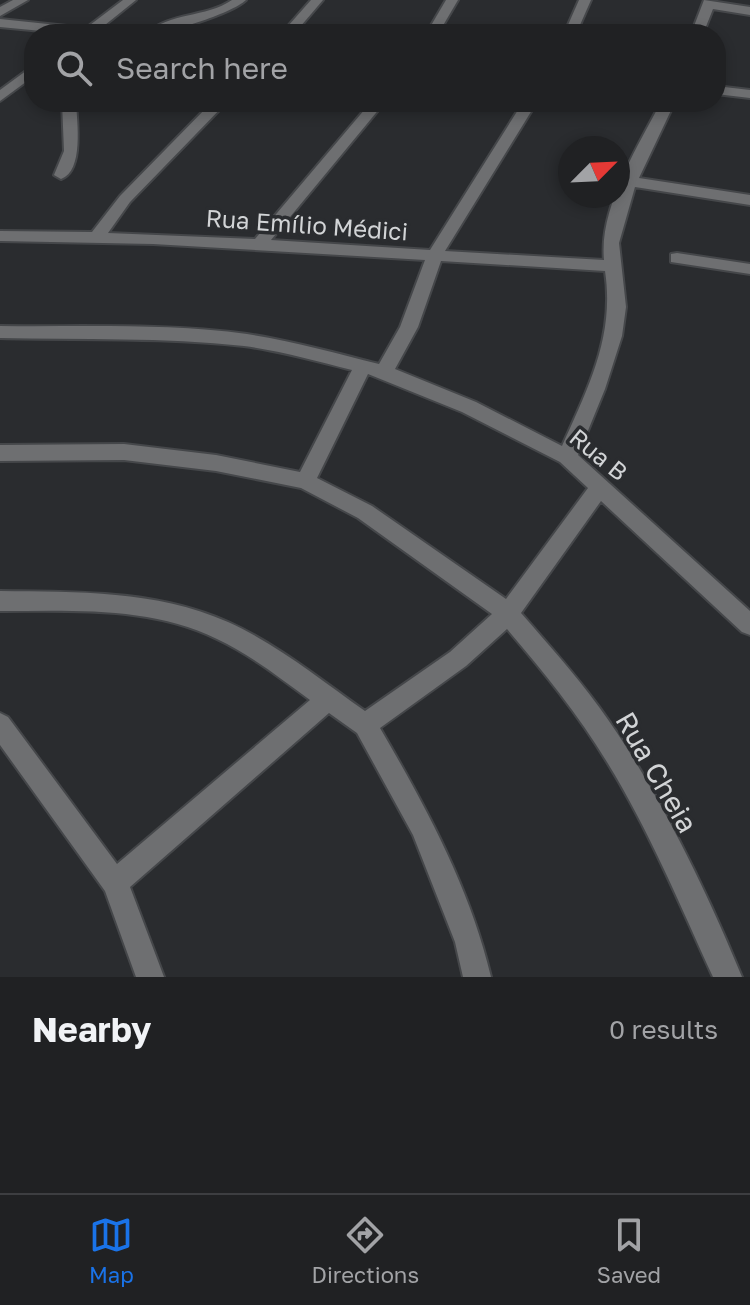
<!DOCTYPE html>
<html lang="en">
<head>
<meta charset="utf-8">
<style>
  :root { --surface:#202123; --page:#28292b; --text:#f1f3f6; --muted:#a2a3a6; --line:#3d3e41; --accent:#1a73e8 }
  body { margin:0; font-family:"Golos Text",sans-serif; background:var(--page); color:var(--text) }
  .compass { position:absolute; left:558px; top:136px; width:72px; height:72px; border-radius:50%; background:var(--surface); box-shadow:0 4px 12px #0003; rotate:66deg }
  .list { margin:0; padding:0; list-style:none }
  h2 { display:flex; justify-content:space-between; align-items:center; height:104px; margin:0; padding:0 32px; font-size:34px }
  h2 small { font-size:26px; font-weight:400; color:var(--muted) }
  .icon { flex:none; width:44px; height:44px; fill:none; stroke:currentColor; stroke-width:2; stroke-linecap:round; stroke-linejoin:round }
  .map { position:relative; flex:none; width:750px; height:977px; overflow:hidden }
  .search { position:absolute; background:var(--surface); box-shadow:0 4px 12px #0003; left:24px; right:24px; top:24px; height:88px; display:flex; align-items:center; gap:20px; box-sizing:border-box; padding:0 28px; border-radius:32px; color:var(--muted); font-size:30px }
  .sheet { height:216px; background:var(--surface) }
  nav { display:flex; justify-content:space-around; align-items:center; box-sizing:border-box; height:112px; border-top:2px solid var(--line); background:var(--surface); font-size:22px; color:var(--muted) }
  nav a { display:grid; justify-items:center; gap:4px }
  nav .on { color:var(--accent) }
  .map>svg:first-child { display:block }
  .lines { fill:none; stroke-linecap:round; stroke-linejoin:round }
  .minor-casing { stroke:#45474a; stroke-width:4 }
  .minor { fill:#6e6f71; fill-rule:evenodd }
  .labels { text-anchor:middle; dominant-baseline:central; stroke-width:7; stroke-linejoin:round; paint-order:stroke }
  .street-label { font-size:24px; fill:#d2d4d6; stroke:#2a2c2f }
  .near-street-label { font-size:28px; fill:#d2d4d6; stroke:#2a2c2f }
</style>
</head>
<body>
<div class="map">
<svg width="750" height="977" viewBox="0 0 750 977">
  <rect width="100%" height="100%" fill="#2a2c2f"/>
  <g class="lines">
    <defs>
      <g id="minor">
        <polygon points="13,0 28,0 0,16 0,7"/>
        <polygon points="123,0 136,0 100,29 116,34 73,34 0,27 0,19 86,28"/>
        <path d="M 232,0 L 246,0 C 231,14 166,34 146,34 C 169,12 206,18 232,0 Z"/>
        <polygon points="311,0 323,0 294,34 281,34"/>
        <polygon points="446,0 458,0 438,34 426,34"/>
        <polygon points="579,0 591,0 576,34 564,34"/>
        <polygon points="704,0 750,7 750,15 713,9 703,34 691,34"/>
        <polygon points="34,65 34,76 0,101 0,90"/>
        <polygon points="716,86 750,90 750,98 716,94"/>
        <path d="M 62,102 L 76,102 C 77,122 84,171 61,179 L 54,175 L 64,151 Z"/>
        <path d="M 212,102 L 227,102 L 130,202 L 108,233 L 255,239 L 371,102 L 385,102 L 271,240 L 430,250 L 523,102 L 537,102 L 445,251 L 604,260 C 599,208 637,148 661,102 L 675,102 L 639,178 L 750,195 L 750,205 L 635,187 L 619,243 L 626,307 L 622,336 L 605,389 L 578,455 L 750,611 L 750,635 L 742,632 L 601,501 L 521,613 C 548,644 575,674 599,707 C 655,784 706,889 742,977 L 713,977 C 680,905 649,830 607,762 C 578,714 543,671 507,629 L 466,666 L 380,728 C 426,807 470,888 491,977 L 463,977 L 455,942 L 413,835 L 357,733 L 329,713 L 130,887 L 164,977 L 136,977 L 105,891 L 0,745 L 0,713 L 8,717 L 117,864 L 310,700 C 280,678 251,655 217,639 C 151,606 72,611 0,611 L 0,591 C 78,592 155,590 228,622 C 277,644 321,680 365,711 L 450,652 L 492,614 L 358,518 L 301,488 L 216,471 L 124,460 L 0,461 L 0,445 L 124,444 L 216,455 L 300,472 L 352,370 C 316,361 281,351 244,346 C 164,337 81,340 0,338 L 0,326 C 82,327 166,323 247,334 C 292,341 336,353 379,364 L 400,327 L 425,260 L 153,244 L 0,241 L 0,231 L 92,232 L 120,196 ZM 441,261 L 605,271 C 615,336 588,388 562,446 L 476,402 L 395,369 L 418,327 ZM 368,374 L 462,412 L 560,462 L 588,488 L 506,599 L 372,506 L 317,478 Z"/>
        <polygon points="677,253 750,264 750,274 671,262 671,254"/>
      </g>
    </defs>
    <use href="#minor" class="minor-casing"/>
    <use href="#minor" class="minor"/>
  </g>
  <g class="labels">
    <g class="street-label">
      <text transform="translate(307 224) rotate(4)">Rua Emílio Médici</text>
      <text transform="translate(599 454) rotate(39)">Rua B</text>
    </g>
    <g class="near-street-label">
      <text transform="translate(657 772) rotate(60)">Rua Cheia</text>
    </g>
  </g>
</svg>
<svg class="compass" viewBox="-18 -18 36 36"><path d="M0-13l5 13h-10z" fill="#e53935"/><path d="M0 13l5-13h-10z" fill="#a2a3a6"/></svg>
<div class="search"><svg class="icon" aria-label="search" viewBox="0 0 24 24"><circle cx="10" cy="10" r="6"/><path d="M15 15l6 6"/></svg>Search here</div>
</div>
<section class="sheet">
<h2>Nearby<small>0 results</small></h2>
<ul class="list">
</ul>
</section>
<nav>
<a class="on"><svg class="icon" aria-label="map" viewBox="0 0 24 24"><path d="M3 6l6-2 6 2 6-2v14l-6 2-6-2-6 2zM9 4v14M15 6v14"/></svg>Map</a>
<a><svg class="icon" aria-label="directions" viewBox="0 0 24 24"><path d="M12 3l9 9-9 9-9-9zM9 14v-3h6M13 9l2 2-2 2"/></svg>Directions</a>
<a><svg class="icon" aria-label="saved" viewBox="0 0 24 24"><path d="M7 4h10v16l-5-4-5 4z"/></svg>Saved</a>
</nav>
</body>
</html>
